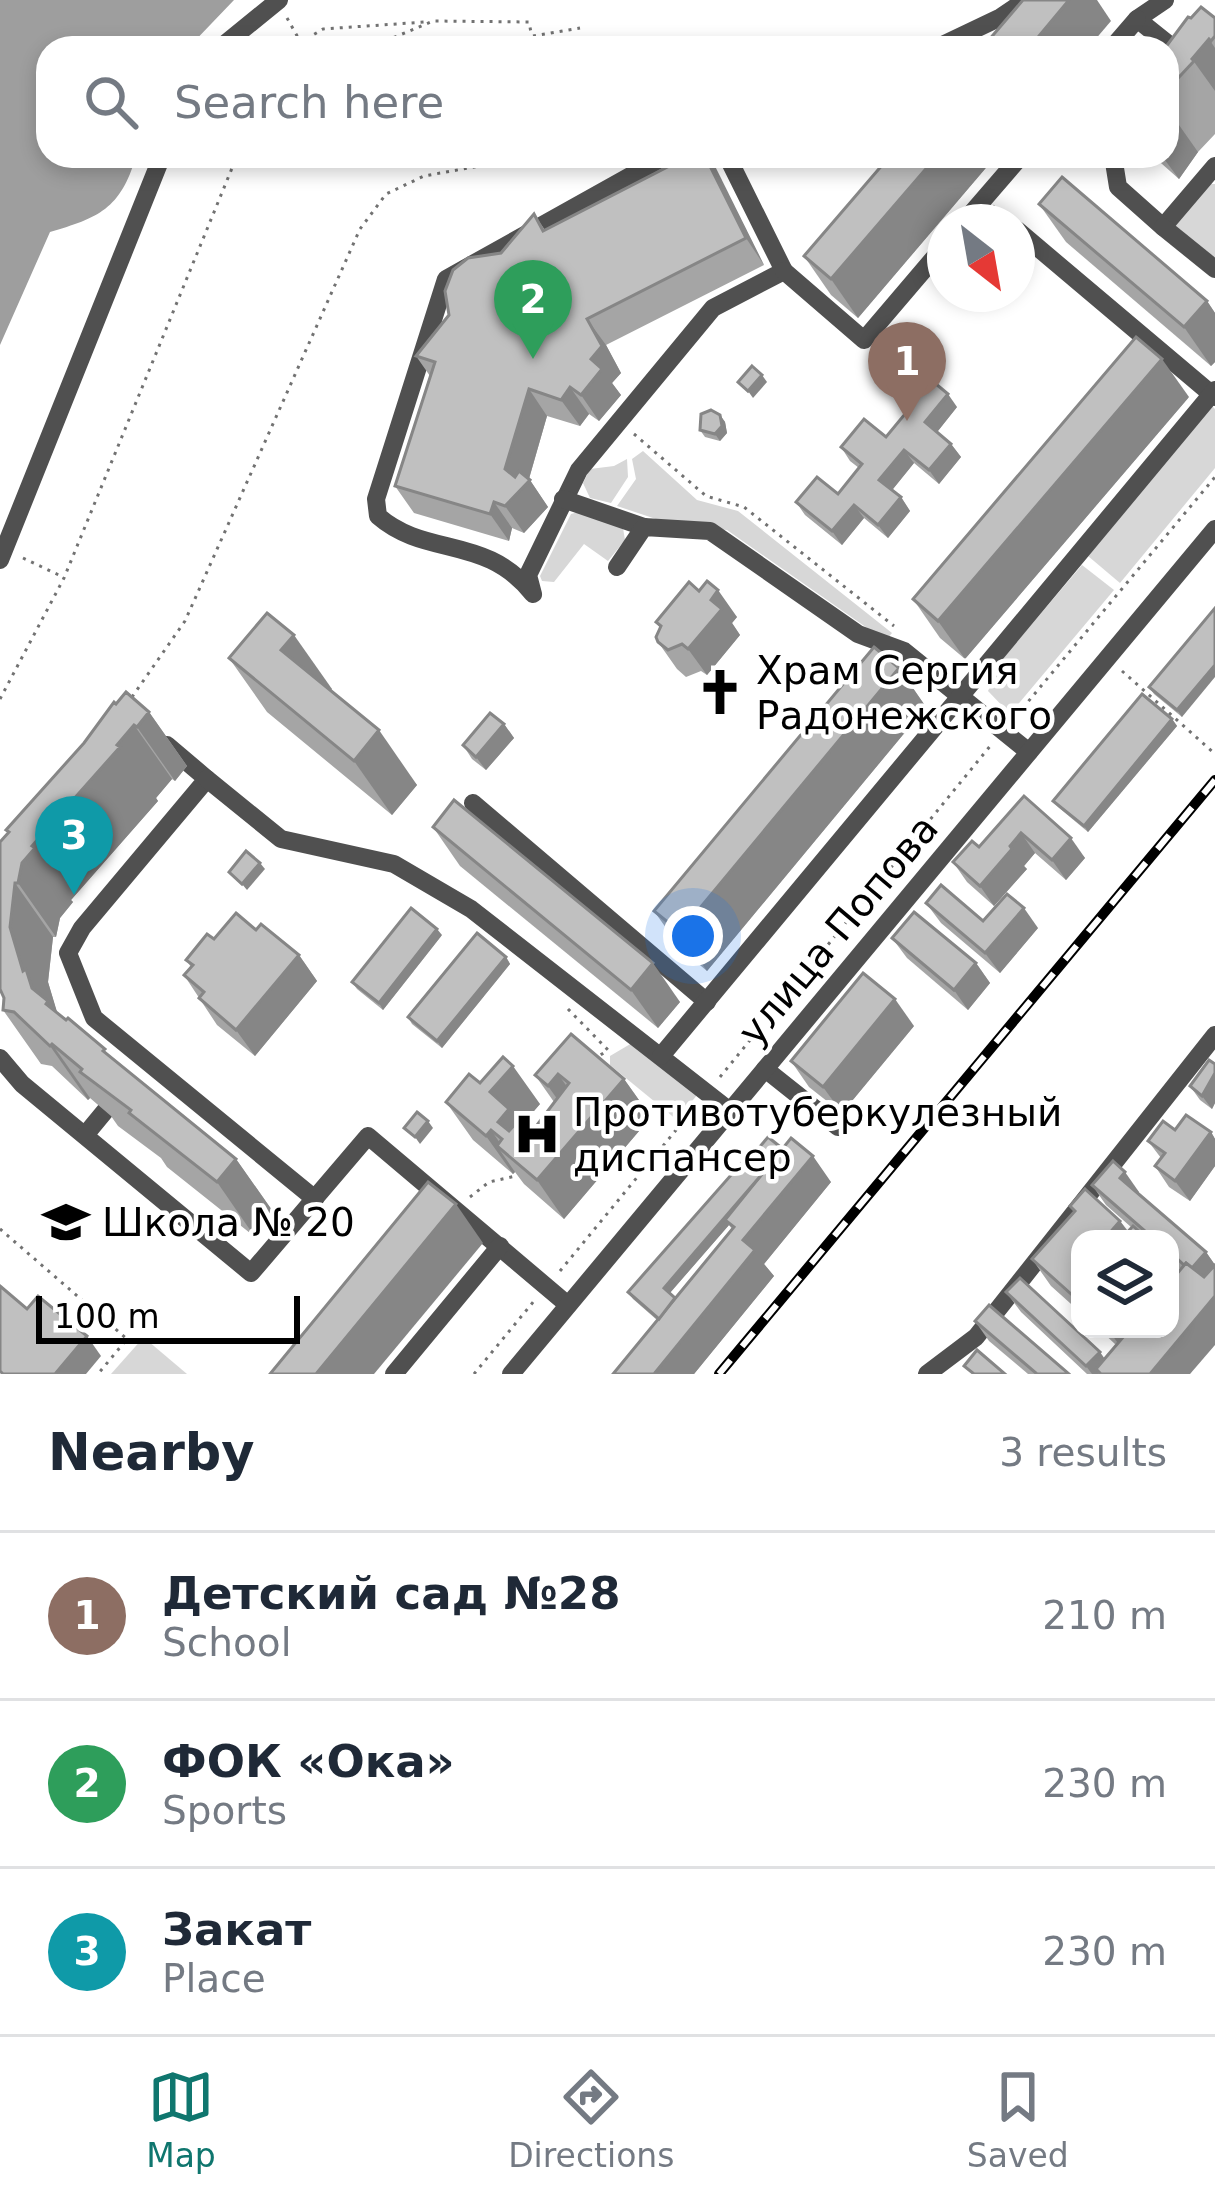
<!DOCTYPE html>
<html lang="en">
<head>
<meta charset="utf-8">
<style>
  :root { --surface:#fff; --page:#f2f2f3; --text:#1f2937; --muted:#747a83; --line:#e0e1e3; --accent:#0f766e }
  body { margin:0; font-family:"DejaVu Sans",sans-serif; background:var(--page); color:var(--text) }
  .controls { position:absolute; right:36px; bottom:36px; display:grid; overflow:hidden; border-radius:24px; box-shadow:0 6px 18px #0003 }
  .controls button { width:108px; height:108px; display:grid; place-items:center; padding:0; border:0; border-bottom:3px solid var(--line); background:var(--surface); color:var(--text); font:60px sans-serif }
  .compass { position:absolute; left:927px; top:204px; width:108px; height:108px; border-radius:50%; background:var(--surface); box-shadow:0 6px 18px #0003; rotate:149deg }
  .scale { position:absolute; left:36px; bottom:30px; width:264px; box-sizing:border-box; padding-left:12px; border:6px solid #000; border-top:0; font-size:33px; line-height:42px; white-space:nowrap; color:#000; -webkit-text-stroke:9px #fff; paint-order:stroke }
  .you { position:absolute; left:693px; top:936px; width:42px; height:42px; margin:-30px; border:9px solid #fff; border-radius:50%; background:#1a73e8; box-shadow:0 0 0 18px #1a73e833 }
  .badge { display:grid; place-items:center; width:78px; height:78px; border-radius:50%; background:var(--accent); color:#fff; font-size:39px; font-weight:700 }
  .pin { position:absolute; translate:-50% -99px; filter:drop-shadow(0 3px 6px #0008) }
  .pin::after { content:''; position:absolute; top:63px; width:42px; height:36px; background:inherit; clip-path:polygon(0 0,100% 0,50% 100%) }
  .list { margin:0; padding:0; list-style:none }
  h2 { display:flex; justify-content:space-between; align-items:center; height:156px; margin:0; padding:0 48px; font-size:51px }
  h2 small { font-size:39px; font-weight:400; color:var(--muted) }
  .list li { display:grid; grid-template-columns:78px 1fr auto; gap:36px; align-items:center; box-sizing:border-box; height:168px; padding:0 48px; border-top:3px solid var(--line) }
  .list b { display:block; font-size:45px; white-space:nowrap }
  .list p { margin:0; font-size:39px; white-space:nowrap; color:var(--muted) }
  .list em { font-size:39px; font-style:normal; color:var(--muted) }
  .icon { flex:none; width:66px; height:66px; fill:none; stroke:currentColor; stroke-width:2; stroke-linecap:round; stroke-linejoin:round }
  .map { position:relative; flex:none; width:1215px; height:1374px; overflow:hidden }
  .search { position:absolute; background:var(--surface); box-shadow:0 6px 18px #0003; left:36px; right:36px; top:36px; height:132px; display:flex; align-items:center; gap:30px; box-sizing:border-box; padding:0 42px; border-radius:36px; color:var(--muted); font-size:45px }
  .sheet { height:660px; background:var(--surface) }
  nav { display:flex; justify-content:space-around; align-items:center; box-sizing:border-box; height:168px; border-top:3px solid var(--line); background:var(--surface); font-size:33px; color:var(--muted) }
  nav a { display:grid; justify-items:center; gap:6px }
  nav .on { color:var(--accent) }
  .map>svg:first-child { display:block }
  .green { fill:#d7d7d7 }
  .water { fill:#9e9e9e }
  .lines { fill:none; stroke-linecap:round; stroke-linejoin:round }
  .path { stroke:#727272; stroke-width:3; stroke-dasharray:3 6; stroke-linecap:butt }
  .minor { stroke:#505050; stroke-width:18 }
  .rail-casing { stroke:#000; stroke-width:10 }
  .rail { stroke:#fff; stroke-width:6; stroke-dasharray:18; stroke-linecap:butt }
  .wall { fill:#a5a5a5; fill-rule:evenodd }
  .shaded-wall { fill:#868686 }
  .building { fill:#c0c0c0; stroke:#868686; stroke-width:3 }
  .labels { text-anchor:middle; dominant-baseline:central; stroke-width:9; stroke-linejoin:round; paint-order:stroke }
  .poi-label { font-size:39px; fill:#000; stroke:#fff; text-anchor:start }
  .street-label { font-size:39px; fill:#000; stroke:#fff }
</style>
</head>
<body>
<div class="map">
<svg width="1215" height="1374" viewBox="0 0 1215 1374">
  <rect width="100%" height="100%" fill="#fff"/>
  <g class="green">
    <polygon points="1206,184 1215,184 1215,257 1211,258 1177,231 1175,222"/>
    <polygon points="1212,406 1215,409 1215,468 1120,583 1088,556"/>
    <polygon points="643,451 697,500 738,511 892,633 887,639 880,637 727,530 674,525 617,506 636,479 632,459"/>
    <polygon points="627,459 628,477 611,503 590,498 583,483 590,469 614,466"/>
    <polygon points="578,512 623,528 625,540 608,561 584,544 554,582 542,581 540,576 571,514"/>
    <polygon points="1082,565 1114,590 1010,714 988,691 1003,658"/>
    <polygon points="632,1043 697,1095 677,1120 610,1065 610,1056"/>
    <polygon points="143,1338 148,1341 187,1374 111,1374"/>
  </g>
  <path class="water" d="M 0,0 L 234,0 L 188,48 L 48,48 L 48,156 L 136,156 C 121,209 98,218 50,232 L 0,345 Z"/>
  <g class="lines">
    <g class="path">
      <polyline points="287,18 300,41"/>
      <polyline points="533,36 580,28"/>
      <polyline points="291,48 323,29 425,22"/>
      <polyline points="369,48 433,21 529,22 534,48"/>
      <polyline points="900,48 919,38"/>
      <polyline points="634,434 706,496 744,507 894,626"/>
      <polyline points="23,558 63,577"/>
      <polyline points="1122,671 1215,754"/>
      <polyline points="132,697 185,621 360,229 386,194 424,176 535,156"/>
      <polyline points="0,699 64,578 237,156"/>
      <polyline points="1017,715 1215,477"/>
      <polyline points="568,1009 608,1050 599,1056"/>
      <polyline points="720,1077 991,745"/>
      <polyline points="470,1197 489,1182 516,1176"/>
      <polyline points="0,1229 127,1339 98,1374"/>
      <polyline points="560,1271 695,1107"/>
      <polyline points="474,1374 534,1301"/>
    </g>
    <g class="minor">
      <polyline points="1165,0 1137,19 1187,59"/>
      <polyline points="220,48 279,0"/>
      <polyline points="936,48 1001,17 1026,0"/>
      <polyline points="1112,48 1137,19"/>
      <path d="M 666,156 L 446,279 L 376,499 L 378,516 C 426,558 486,534 533,594 L 528,575 L 579,470 L 713,308 L 784,271 L 727,156"/>
      <polyline points="1119,156 1114,162 1118,187 1163,227 1215,166"/>
      <polyline points="964,222 1021,156"/>
      <polyline points="1163,227 1215,269"/>
      <polyline points="1017,230 1215,397"/>
      <polyline points="784,271 864,340 945,245"/>
      <polyline points="563,499 644,527"/>
      <polyline points="0,560 162,156"/>
      <polyline points="617,567 644,527 710,531 858,634 904,651 1029,752"/>
      <polyline points="167,745 207,779 82,928 68,953 94,1018 315,1199"/>
      <polyline points="207,779 281,839 394,864 471,909 730,1111"/>
      <polyline points="473,803 707,1002"/>
      <polyline points="661,1056 1215,390"/>
      <polyline points="0,1058 22,1084 251,1273 368,1136 568,1305"/>
      <polyline points="765,1069 838,1127"/>
      <polyline points="86,1134 105,1111"/>
      <polyline points="394,1374 500,1246"/>
      <polyline points="511,1374 1215,529"/>
      <polyline points="927,1374 976,1337 1215,1035"/>
    </g>
    <defs>
      <polyline id="rail" points="719,1374 1215,780"/>
    </defs>
    <use href="#rail" class="rail-casing"/>
    <use href="#rail" class="rail"/>
  </g>
  <g class="wall">
    <polygon points="1191,18 1215,18 1215,134 1198,152 1179,179 1153,156 1167,156 1167,48"/>
    <polygon points="669,156 709,156 764,265 606,345 621,373 612,383 621,395 599,421 589,414 580,426 547,416 529,479 548,507 524,533 512,528 509,541 414,513 395,486 430,376 416,356 534,214 545,230 673,164"/>
    <polygon points="890,156 996,156 858,318 831,295 804,256"/>
    <polygon points="1039,204 1207,301 1215,313 1215,362 1211,366 1066,242"/>
    <polygon points="889,391 957,407 937,432 951,444 961,457 939,484 914,463 892,490 901,497 910,511 888,538 864,518 842,545 805,515 796,502 838,494 859,468 850,461 841,447 886,437 907,411 899,404"/>
    <polygon points="1189,397 965,659 940,638 913,599"/>
    <polygon points="720,415 725,422 727,433 720,441 705,437 700,430"/>
    <polygon points="699,591 737,617 732,623 740,635 707,675 701,671 686,677 677,669 658,642 660,628 656,622"/>
    <polygon points="1215,608 1182,717 1154,694 1149,687"/>
    <polygon points="229,658 332,689 330,690 417,785 392,815 267,712"/>
    <polygon points="899,668 926,707 707,971 681,949 654,911"/>
    <polygon points="116,704 149,712 187,766 175,781 172,779 156,798 158,801 71,900 73,902 60,918 56,937 53,937 48,982 57,1013 236,1159 274,1213 255,1237 167,1167 161,1158 118,1126 111,1116 90,1098 88,1100 52,1066 41,1064 3,1010 0,842"/>
    <polygon points="1172,719 1177,726 1088,832 1058,807 1053,801"/>
    <polygon points="504,724 514,738 486,770 472,759 463,745"/>
    <polygon points="1024,796 1085,858 1066,880 1035,853 1024,866 1027,869 994,906 967,882 953,862 979,847"/>
    <polygon points="433,827 680,1002 658,1028 460,866"/>
    <polygon points="926,903 983,921 1038,928 1000,973 941,923"/>
    <polygon points="256,930 299,955 317,981 255,1056 217,1025 184,975 191,967 186,960 214,939"/>
    <polygon points="442,935 383,1010 357,989 352,982"/>
    <polygon points="892,938 976,963 990,983 968,1010 907,958"/>
    <polygon points="506,957 510,964 442,1048 412,1024 408,1017"/>
    <polygon points="914,1026 842,1113 809,1087 791,1061"/>
    <polygon points="1215,1064 1215,1103 1212,1109 1200,1100 1190,1086"/>
    <polygon points="535,1075 624,1079 651,1117 564,1219 524,1184 515,1172 513,1174 473,1140 446,1102 480,1083 540,1104 522,1125 531,1133 554,1102"/>
    <polygon points="1175,1130 1211,1132 1215,1139 1215,1166 1190,1201 1169,1187 1155,1166 1161,1158 1148,1141"/>
    <path d="M 757,1150 L 831,1182 L 764,1264 L 774,1276 L 694,1374 L 613,1374 L 657,1320 L 633,1299 L 628,1292 L 763,1173 L 769,1165 ZM 729,1225 L 732,1229 L 675,1298 L 670,1293 Z"/>
    <polygon points="1092,1185 1139,1192 1137,1194 1206,1252 1215,1265 1190,1374 1087,1374 1021,1312 1006,1292 1105,1359 1116,1345 1099,1329 1170,1329 1170,1261 1178,1272 1180,1269 1170,1261 1170,1239 1080,1239 1080,1312 1051,1286 1032,1259 1074,1212 1070,1206 1120,1221 1128,1231 1131,1227 1106,1205"/>
    <polygon points="975,1321 1069,1374 1028,1374 989,1341"/>
  </g>
  <g class="shaded-wall">
    <polygon points="1069,0 1097,0 1111,21 1088,48 1029,48"/>
    <polygon points="1209,39 1215,48 1215,91 1192,59"/>
    <polygon points="1167,108 1198,152 1179,179 1162,156 1167,156"/>
    <polygon points="705,156 709,156 713,162 764,265 746,238"/>
    <polygon points="937,156 996,156 858,318 831,279"/>
    <polygon points="1017,229 1026,242 1017,254"/>
    <polygon points="971,294 984,294 977,302"/>
    <polygon points="1207,301 1215,313 1215,362 1211,366 1184,327"/>
    <polygon points="587,319 606,345 621,373 612,383 621,395 599,421 581,395 591,359"/>
    <polygon points="1162,359 1189,397 965,659 938,621"/>
    <polygon points="762,375 767,382 753,398 748,391"/>
    <polygon points="570,387 589,414 580,426 561,400"/>
    <polygon points="529,389 547,416 528,482 530,480 548,507 524,533 505,506 505,469"/>
    <polygon points="948,394 957,407 934,436 925,422"/>
    <polygon points="720,415 725,422 727,433 720,441 715,434"/>
    <polygon points="951,444 961,457 939,484 929,470"/>
    <polygon points="904,450 914,463 889,494 879,480"/>
    <polygon points="901,497 910,511 888,538 878,525"/>
    <polygon points="494,502 512,528 509,541 490,514"/>
    <polygon points="854,505 864,518 842,545 832,531"/>
    <polygon points="718,590 737,617 732,623 740,635 707,675 688,649 711,600"/>
    <polygon points="294,635 332,689 319,704 281,650"/>
    <polygon points="1215,665 1215,677 1182,717 1177,710"/>
    <polygon points="899,668 926,707 707,971 680,932"/>
    <polygon points="149,712 187,766 175,781 137,727"/>
    <polygon points="1172,719 1177,726 1088,832 1084,826"/>
    <polygon points="504,724 514,738 486,770 476,757"/>
    <polygon points="134,725 172,779 156,798 158,801 71,900 73,902 60,918 56,937 18,883 22,863 32,846"/>
    <polygon points="379,730 417,785 392,815 354,761"/>
    <polygon points="1021,833 1035,853 1024,866 1027,869 994,906 980,886"/>
    <polygon points="1071,838 1085,858 1066,880 1052,860"/>
    <polygon points="260,863 265,869 247,890 242,884"/>
    <polygon points="15,883 53,937 48,982 58,1015 32,988 23,971 10,927"/>
    <polygon points="1024,908 1038,928 1000,973 985,953"/>
    <polygon points="437,929 442,935 383,1010 379,1003"/>
    <polygon points="299,955 317,981 255,1056 236,1030"/>
    <polygon points="506,957 510,964 442,1048 437,1041"/>
    <polygon points="653,963 680,1002 658,1028 631,990"/>
    <polygon points="976,963 990,983 968,1010 954,990"/>
    <polygon points="895,999 914,1026 842,1113 823,1087"/>
    <polygon points="52,1044 90,1098 88,1100 50,1046"/>
    <polygon points="513,1066 540,1104 521,1126 525,1160 498,1122 490,1092"/>
    <polygon points="1215,1073 1215,1103 1212,1109 1202,1096"/>
    <polygon points="558,1074 585,1112 575,1124 548,1086"/>
    <polygon points="624,1079 651,1117 564,1219 537,1180"/>
    <polygon points="428,1121 433,1128 420,1144 415,1137"/>
    <polygon points="491,1130 509,1156 497,1146 515,1172 513,1174 486,1136"/>
    <polygon points="1211,1132 1215,1139 1215,1166 1190,1201 1175,1181"/>
    <polygon points="813,1156 831,1182 764,1264 774,1276 694,1374 654,1374 743,1240"/>
    <polygon points="236,1159 274,1213 255,1237 217,1182"/>
    <polygon points="1125,1172 1139,1192 1134,1198 1120,1178"/>
    <polygon points="764,1173 725,1220 729,1225 668,1295 664,1288"/>
    <polygon points="456,1204 483,1243 374,1374 316,1374"/>
    <polygon points="1120,1221 1133,1239 1109,1239 1107,1236"/>
    <polygon points="1206,1252 1215,1265 1204,1290 1190,1270"/>
    <polygon points="1170,1261 1186,1283 1170,1300"/>
    <polygon points="1215,1296 1215,1345 1190,1374 1150,1374"/>
    <polygon points="1108,1329 1144,1329 1124,1352"/>
    <polygon points="87,1336 101,1356 86,1374 55,1374"/>
    <polygon points="1100,1352 1114,1372 1096,1369 1099,1374 1092,1374 1086,1366"/>
  </g>
  <g class="building">
    <polygon points="1023,0 1069,0 1029,48 982,48"/>
    <polygon points="1201,7 1215,18 1215,36 1211,41 1209,39 1192,59 1194,61 1167,90 1167,48 1165,48 1188,17 1191,18"/>
    <polygon points="669,156 705,156 746,238 587,319 602,346 591,359 602,369 581,395 570,387 561,400 529,389 505,469 515,477 519,471 530,480 505,506 494,502 490,514 395,486 435,362 416,356 449,315 445,291 453,270 468,258 501,253 534,214 543,231 673,164"/>
    <polygon points="890,156 937,156 831,279 804,256"/>
    <polygon points="1062,177 1207,301 1184,327 1039,204"/>
    <polygon points="994,207 1012,222 982,222"/>
    <polygon points="1136,337 1162,359 938,621 913,599"/>
    <polygon points="912,364 948,394 925,422 951,444 929,470 904,450 879,480 901,497 878,525 854,505 832,531 796,502 817,477 838,494 862,464 841,447 864,419 886,437 910,408 889,391"/>
    <polygon points="752,366 762,375 748,391 738,382"/>
    <polygon points="711,410 720,415 722,426 715,434 700,430 701,414"/>
    <polygon points="707,581 718,590 711,600 722,609 688,649 682,644 668,650 658,642 656,637 661,626 656,622 689,582 699,591"/>
    <polygon points="1215,608 1215,665 1177,710 1149,687"/>
    <polygon points="267,613 294,635 281,650 379,730 354,761 229,658"/>
    <polygon points="874,647 899,668 680,932 654,911"/>
    <polygon points="126,692 149,712 137,727 134,725 117,745 120,747 32,846 35,848 22,863 18,883 15,883 10,927 23,971 26,969 32,988 48,1001 46,1004 66,1020 68,1018 105,1049 103,1051 236,1159 217,1182 129,1113 131,1110 80,1072 82,1069 52,1044 50,1046 14,1012 3,1010 4,998 0,989 0,842 9,832 6,830 84,743 114,702 116,704"/>
    <polygon points="1142,694 1172,719 1084,826 1053,801"/>
    <polygon points="490,713 504,724 476,757 463,745"/>
    <polygon points="1024,796 1071,838 1052,860 1021,833 1010,846 1012,849 980,886 953,862 972,841 979,847"/>
    <polygon points="454,800 653,963 631,990 433,827"/>
    <polygon points="246,851 260,863 242,884 229,872"/>
    <polygon points="941,885 983,921 1007,894 1024,908 985,953 926,903"/>
    <polygon points="411,908 437,929 379,1003 352,982"/>
    <polygon points="914,912 976,963 954,990 892,938"/>
    <polygon points="236,913 256,930 261,924 299,955 236,1030 199,998 204,992 184,975 193,965 186,960 207,934 214,939"/>
    <polygon points="477,933 506,957 437,1041 408,1017"/>
    <polygon points="863,973 895,999 823,1087 791,1061"/>
    <polygon points="571,1034 624,1079 537,1180 497,1146 502,1139 491,1130 486,1136 446,1102 469,1074 480,1083 503,1057 513,1066 490,1092 509,1109 498,1122 509,1131 518,1121 531,1133 569,1083 558,1074 548,1086 535,1075"/>
    <polygon points="1209,1060 1215,1064 1215,1073 1202,1096 1190,1086"/>
    <polygon points="417,1112 428,1121 415,1137 404,1128"/>
    <polygon points="1186,1115 1211,1132 1175,1181 1155,1166 1165,1153 1148,1141 1163,1121 1175,1130"/>
    <polygon points="768,1137 783,1149 772,1162 757,1150"/>
    <polygon points="791,1138 813,1156 743,1240 755,1250 654,1374 613,1374 734,1227 725,1220"/>
    <polygon points="746,1158 763,1173 664,1288 675,1298 659,1319 628,1292"/>
    <polygon points="1113,1161 1125,1172 1120,1178 1206,1252 1192,1268 1186,1263 1184,1265 1170,1252 1170,1239 1154,1239 1092,1185"/>
    <polygon points="428,1182 456,1204 316,1374 270,1374"/>
    <polygon points="1085,1189 1120,1221 1107,1236 1111,1239 1080,1239 1080,1302 1032,1259 1075,1211 1070,1206"/>
    <polygon points="1133,1226 1147,1239 1121,1239"/>
    <polygon points="1186,1263 1204,1277 1215,1265 1215,1296 1150,1374 1101,1374 1096,1369 1130,1329 1170,1329 1170,1282"/>
    <polygon points="1020,1278 1100,1352 1086,1366 1006,1292"/>
    <polygon points="0,1286 27,1309 38,1296 87,1336 55,1374 3,1374 0,1371"/>
    <polygon points="989,1305 1069,1374 1037,1374 975,1321"/>
    <polygon points="977,1350 1005,1374 974,1374 964,1366"/>
  </g>
  <defs>
    <symbol id="church-bare" viewBox="-9 -9 18 18"><path d="M-1.2-6h2.4v3.5h3.3v2.4h-3.3V6h-2.4V-.1h-3.3v-2.4h3.3Z" fill="#000" stroke="#fff" stroke-width="2.5" paint-order="stroke"/></symbol>
    <symbol id="hospital-bare" viewBox="-9 -9 18 18"><path d="M-5-5h3v3.5h4V-5h3V5h-3V1.5h-4V5h-3Z" fill="#000" stroke="#fff" stroke-width="2.5" paint-order="stroke"/></symbol>
    <symbol id="school-bare" viewBox="-9 -9 18 18"><path d="M0-5L7-2L0 1L-7-2ZM-4 1L0 2.5L4 1V4Q0 6-4 4Z" fill="#000" stroke="#fff" stroke-width="2.5" paint-order="stroke"/></symbol>
  </defs>
  <g fill-rule="evenodd">
    <use href="#church-bare" x="687" y="659" width="66" height="66"/>
    <use href="#hospital-bare" x="504" y="1101" width="66" height="66"/>
    <use href="#school-bare" x="33" y="1189" width="66" height="66"/>
  </g>
  <g class="labels">
    <g class="poi-label">
      <text x="756" y="670">Храм Сергия<tspan x="756" dy="45">Радонежского</tspan></text>
      <text x="573" y="1112">Противотуберкулезный<tspan x="573" dy="45">диспансер</tspan></text>
      <text x="102" y="1222">Школа № 20</text>
    </g>
    <g class="street-label">
      <text transform="translate(838 930) rotate(-50)">улица Попова</text>
    </g>
  </g>
</svg>
<div class="controls">
<button><svg class="icon" aria-label="layers" viewBox="0 0 24 24"><path d="M12 4l9 5-9 5-9-5zM3 14l9 5 9-5"/></svg></button>
</div>
<svg class="compass" viewBox="-18 -18 36 36"><path d="M0-13l5 13h-10z" fill="#e53935"/><path d="M0 13l5-13h-10z" fill="#747a83"/></svg>
<div class="scale">100 m</div>
<div class="you"></div>
<div class="pin badge" style="left:907px;top:421px;background:#8d6e63">1</div>
<div class="pin badge" style="left:533px;top:359px;background:#2e9e5b">2</div>
<div class="pin badge" style="left:74px;top:895px;background:#0f9aa8">3</div>
<div class="search"><svg class="icon" aria-label="search" viewBox="0 0 24 24"><circle cx="10" cy="10" r="6"/><path d="M15 15l6 6"/></svg>Search here</div>
</div>
<section class="sheet">
<h2>Nearby<small>3 results</small></h2>
<ul class="list">
<li><span class="badge" style="background:#8d6e63">1</span><div><b>Детский сад №28</b><p>School</p></div><em>210 m</em></li>
<li><span class="badge" style="background:#2e9e5b">2</span><div><b>ФОК «Ока»</b><p>Sports</p></div><em>230 m</em></li>
<li><span class="badge" style="background:#0f9aa8">3</span><div><b>Закат</b><p>Place</p></div><em>230 m</em></li>
</ul>
</section>
<nav>
<a class="on"><svg class="icon" aria-label="map" viewBox="0 0 24 24"><path d="M3 6l6-2 6 2 6-2v14l-6 2-6-2-6 2zM9 4v14M15 6v14"/></svg>Map</a>
<a><svg class="icon" aria-label="directions" viewBox="0 0 24 24"><path d="M12 3l9 9-9 9-9-9zM9 14v-3h6M13 9l2 2-2 2"/></svg>Directions</a>
<a><svg class="icon" aria-label="saved" viewBox="0 0 24 24"><path d="M7 4h10v16l-5-4-5 4z"/></svg>Saved</a>
</nav>
</body>
</html>
